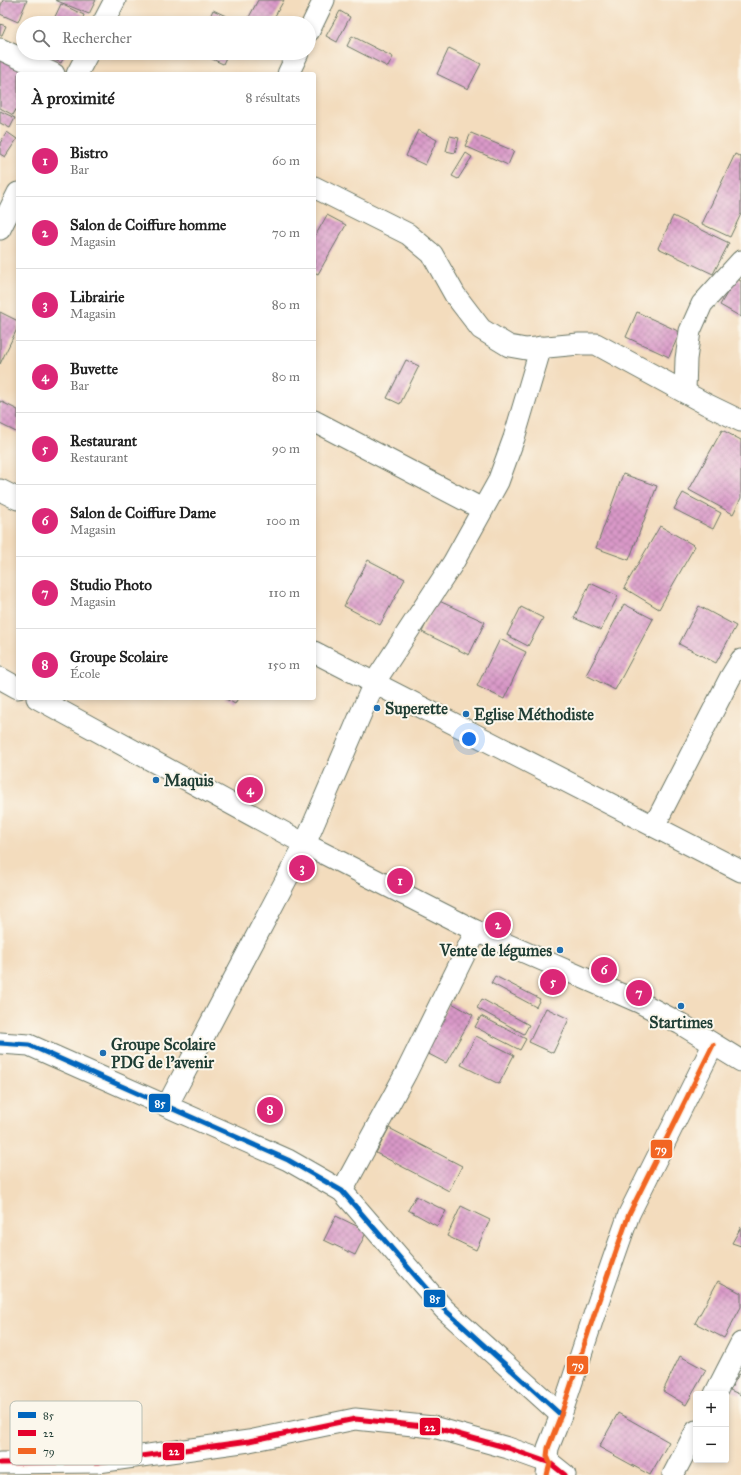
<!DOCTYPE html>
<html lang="fr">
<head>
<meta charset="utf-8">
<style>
  :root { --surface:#fff; --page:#f2f2f2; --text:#222; --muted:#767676; --line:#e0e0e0; --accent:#db2777 }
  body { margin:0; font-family:"IM FELL Great Primer",serif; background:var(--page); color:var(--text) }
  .controls { position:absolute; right:12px; bottom:12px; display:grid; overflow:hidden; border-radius:4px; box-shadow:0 2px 6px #0003 }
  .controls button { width:36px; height:36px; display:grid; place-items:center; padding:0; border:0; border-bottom:1px solid var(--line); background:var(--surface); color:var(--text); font:20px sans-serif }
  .you { position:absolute; left:469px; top:739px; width:14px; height:14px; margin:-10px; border:3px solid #fff; border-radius:50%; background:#1a73e8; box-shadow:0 0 0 6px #1a73e833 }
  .badge { display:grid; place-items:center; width:26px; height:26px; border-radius:50%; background:var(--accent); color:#fff; font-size:13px; font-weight:700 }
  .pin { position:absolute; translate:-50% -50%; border:2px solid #fff; box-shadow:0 1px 4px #0006 }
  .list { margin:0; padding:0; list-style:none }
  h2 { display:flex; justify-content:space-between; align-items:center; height:52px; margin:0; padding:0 16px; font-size:17px }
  h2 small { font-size:13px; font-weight:400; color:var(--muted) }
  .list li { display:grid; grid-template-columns:26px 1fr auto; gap:12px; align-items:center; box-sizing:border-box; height:72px; padding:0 16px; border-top:1px solid var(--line) }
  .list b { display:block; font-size:15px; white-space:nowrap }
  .list p { margin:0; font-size:13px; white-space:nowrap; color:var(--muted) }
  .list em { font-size:13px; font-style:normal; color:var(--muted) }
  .icon { flex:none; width:22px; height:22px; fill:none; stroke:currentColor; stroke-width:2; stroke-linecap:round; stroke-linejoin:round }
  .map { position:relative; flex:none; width:741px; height:1475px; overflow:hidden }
  .search { position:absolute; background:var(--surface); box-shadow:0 2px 6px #0003; left:16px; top:16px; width:300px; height:44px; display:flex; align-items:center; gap:10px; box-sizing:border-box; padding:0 14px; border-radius:22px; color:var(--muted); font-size:15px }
  .panel { position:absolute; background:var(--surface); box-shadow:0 2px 6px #0003; left:16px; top:72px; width:300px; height:628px; border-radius:4px }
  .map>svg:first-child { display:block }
  .building { fill:url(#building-cross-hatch) }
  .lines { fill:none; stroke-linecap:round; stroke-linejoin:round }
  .minor-casing { stroke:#697564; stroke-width:23 }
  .minor { stroke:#fff; stroke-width:21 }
  .bus-1-casing { stroke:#fbf7ec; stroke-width:8 }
  .bus-2-casing { stroke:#fbf7ec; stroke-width:8 }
  .bus-3-casing { stroke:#fbf7ec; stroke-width:8 }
  .bus-1 { stroke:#0065bd; stroke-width:5 }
  .bus-2 { stroke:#e4002b; stroke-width:5 }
  .bus-3 { stroke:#f26522; stroke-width:5 }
  .poi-dot { fill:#1f6fb2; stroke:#fbf7ec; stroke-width:1.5 }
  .labels { text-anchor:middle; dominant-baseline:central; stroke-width:4; stroke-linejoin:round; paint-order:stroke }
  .poi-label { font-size:16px; font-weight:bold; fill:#1f3d34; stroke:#fbf7ec; text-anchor:start }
  .key { fill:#fbf7ec; stroke:#b9bfb5; stroke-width:1 }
  .key-label { font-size:11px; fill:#1f3d34 }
  .line-badge { stroke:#fbf7ec; stroke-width:1.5 }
  .badge-label { font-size:11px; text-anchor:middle; font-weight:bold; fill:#fff }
</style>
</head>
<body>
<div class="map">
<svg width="741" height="1475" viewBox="0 0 741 1475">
  <defs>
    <pattern id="building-cross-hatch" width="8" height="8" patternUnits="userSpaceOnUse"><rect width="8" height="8" fill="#d998c8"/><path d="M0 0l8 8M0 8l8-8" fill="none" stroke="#af7da3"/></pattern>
  </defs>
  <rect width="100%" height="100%" fill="#fbf7ec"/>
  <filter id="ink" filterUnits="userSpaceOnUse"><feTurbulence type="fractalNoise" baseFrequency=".025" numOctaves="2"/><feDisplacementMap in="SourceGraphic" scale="8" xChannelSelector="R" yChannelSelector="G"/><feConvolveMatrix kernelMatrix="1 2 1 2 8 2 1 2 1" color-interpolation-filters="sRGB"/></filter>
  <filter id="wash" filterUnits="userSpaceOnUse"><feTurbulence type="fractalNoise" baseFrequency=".012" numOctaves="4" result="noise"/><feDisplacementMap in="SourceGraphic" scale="16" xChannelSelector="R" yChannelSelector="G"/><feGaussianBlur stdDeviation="0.9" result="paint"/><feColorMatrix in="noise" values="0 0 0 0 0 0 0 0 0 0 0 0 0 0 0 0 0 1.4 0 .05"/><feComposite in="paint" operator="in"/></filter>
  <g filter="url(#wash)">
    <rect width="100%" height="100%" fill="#f3dcbd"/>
    <g id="blocks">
      <g class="building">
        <polygon points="3,0 27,0 18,22 0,14 0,8"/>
        <polygon points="55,0 96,0 89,14"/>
        <polygon points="258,0 284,0 271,23 256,23 248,19"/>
        <polygon points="61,4 84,15 81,23 52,23"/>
        <polygon points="213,10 241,23 207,23"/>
        <polygon points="340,11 350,17 337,42 326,36"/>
        <polygon points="0,24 6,26 2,35 0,35"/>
        <polygon points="352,36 393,57 388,67 347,46"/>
        <polygon points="449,48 481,64 468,89 437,74"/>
        <polygon points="40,53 66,53 61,63"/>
        <polygon points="199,53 228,53 223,64"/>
        <polygon points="0,57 35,74 18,74 18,106 13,115 0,108"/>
        <polygon points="0,111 15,118 10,128 0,123"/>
        <polygon points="418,130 437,140 425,165 406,156"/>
        <polygon points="7,132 17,139 5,157 0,154 0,143"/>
        <polygon points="471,133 514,151 508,165 465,146"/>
        <polygon points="450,136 459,138 455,153 446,151"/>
        <polygon points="466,153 472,157 458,179 452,176"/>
        <polygon points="735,154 741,157 741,214 730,237 702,224"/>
        <polygon points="327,215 346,225 318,274 314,272 314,238"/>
        <polygon points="673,216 729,243 713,274 658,248"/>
        <polygon points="736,278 741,281 741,317 720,305"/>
        <polygon points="0,312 18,321 18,327 0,364"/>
        <polygon points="637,312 680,332 669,357 626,337"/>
        <polygon points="406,360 419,366 400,404 387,398"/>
        <polygon points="0,401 18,410 18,433 0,424"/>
        <polygon points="722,430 741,440 741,498 733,514 689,490"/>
        <polygon points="623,474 657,486 629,560 596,548"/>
        <polygon points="683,493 721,513 713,529 674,509"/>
        <polygon points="660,526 695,546 659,609 624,588"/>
        <polygon points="368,560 405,579 380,625 344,606"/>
        <polygon points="590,583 618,596 601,630 574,618"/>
        <polygon points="437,600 485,622 469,655 422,632"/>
        <polygon points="624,604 653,619 615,690 586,675"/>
        <polygon points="699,606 736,626 716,663 679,644"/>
        <polygon points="521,607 543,618 528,646 507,635"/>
        <polygon points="500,639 526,652 504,699 477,686"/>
        <polygon points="224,698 238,698 235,704"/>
        <polygon points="495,976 540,999 536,1007 491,983"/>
        <polygon points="482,999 529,1025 524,1034 477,1008"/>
        <polygon points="450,1002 473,1015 446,1063 423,1051"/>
        <polygon points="546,1008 569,1019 553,1053 529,1042"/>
        <polygon points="481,1016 526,1039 520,1050 475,1027"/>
        <polygon points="476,1036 514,1055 499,1084 461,1065"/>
        <polygon points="389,1128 462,1166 449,1191 376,1153"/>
        <polygon points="416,1196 446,1211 437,1226 408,1210"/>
        <polygon points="461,1206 490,1220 476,1250 447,1236"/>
        <polygon points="336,1216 367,1231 355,1255 324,1240"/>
        <polygon points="741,1227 741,1246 732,1243"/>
        <polygon points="718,1281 741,1293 741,1307 724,1338 695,1323"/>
        <polygon points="680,1356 706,1370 686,1405 663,1391"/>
        <polygon points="739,1374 741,1375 741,1395 730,1390"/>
        <polygon points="618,1413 669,1442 650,1475 599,1447"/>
      </g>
    </g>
  </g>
  <g filter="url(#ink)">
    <use href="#blocks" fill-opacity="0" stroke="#697564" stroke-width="1"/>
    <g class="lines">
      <defs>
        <g id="minor">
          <polyline points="103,23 115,0"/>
          <polyline points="309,31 324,0"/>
          <polyline points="0,49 54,74"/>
          <polyline points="77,74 88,53"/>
          <polyline points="288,74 298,53"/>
          <polyline points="314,187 408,234 432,254 455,295 481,329 509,346 526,349 579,344 596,344 706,404 741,421"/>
          <polyline points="0,229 18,193"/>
          <polyline points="685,392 686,359 690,331 702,304 741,261"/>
          <polyline points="314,421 482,509"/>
          <polyline points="0,490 18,499"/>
          <polyline points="314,652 741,871"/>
          <polyline points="0,678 18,688"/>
          <polyline points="37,698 305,844 476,931 641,1003 681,1024 741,1061"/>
          <polyline points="654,826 730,678 741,660"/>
          <polyline points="0,1043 29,1045 288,1160 342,1191 444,1309 561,1415"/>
          <polyline points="167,1106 305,844 374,683 453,563 498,482 514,438 541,347"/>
          <polyline points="342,1191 406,1073 476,931"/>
          <polyline points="715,1394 741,1343"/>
          <polyline points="0,1463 98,1462 249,1441 355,1419 433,1427 508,1448 550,1463 565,1475"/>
          <polyline points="547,1474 550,1463 547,1456 548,1448 561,1415 599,1300 629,1214 713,1045"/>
          <polyline points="673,1475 696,1431"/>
        </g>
      </defs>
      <use href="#minor" class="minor-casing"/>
      <use href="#minor" class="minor"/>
      <defs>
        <polyline id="bus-1" points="0,1043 29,1045 288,1160 342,1191 444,1309 561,1415"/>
        <polyline id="bus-2" points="0,1463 98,1462 249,1441 355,1419 433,1427 508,1448 550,1463 565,1475"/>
        <polyline id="bus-3" points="547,1475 550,1463 547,1456 548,1448 561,1415 599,1300 629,1214 713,1045"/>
      </defs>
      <use href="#bus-1" class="bus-1-casing"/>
      <use href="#bus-2" class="bus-2-casing"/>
      <use href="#bus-3" class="bus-3-casing"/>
      <use href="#bus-1" class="bus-1"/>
      <use href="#bus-2" class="bus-2"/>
      <use href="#bus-3" class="bus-3"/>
    </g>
  </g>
  <g class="poi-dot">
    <circle cx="377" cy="708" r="4"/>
    <circle cx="466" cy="714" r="4"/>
    <circle cx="156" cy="780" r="4"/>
    <circle cx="560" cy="950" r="4"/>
    <circle cx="681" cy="1006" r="4"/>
    <circle cx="103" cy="1053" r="4"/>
  </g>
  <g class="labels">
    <g class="poi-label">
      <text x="385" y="708">Superette</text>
      <text x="474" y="714">Eglise Méthodiste</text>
      <text x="164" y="780">Maquis</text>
      <text x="552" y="950" text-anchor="end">Vente de légumes</text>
      <text x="681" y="1022" text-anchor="middle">Startimes</text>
      <text x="111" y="1044">Groupe Scolaire<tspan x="111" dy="18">PDG de l'avenir</tspan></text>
    </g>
  </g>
  <rect x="10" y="1401" width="132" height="64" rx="6" class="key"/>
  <rect x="18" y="1412" width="18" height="6" fill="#0065bd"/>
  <rect x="18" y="1430" width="18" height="6" fill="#e4002b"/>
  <rect x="18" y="1448" width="18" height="6" fill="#f26522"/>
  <g class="key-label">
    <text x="43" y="1419">85</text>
    <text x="43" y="1437">22</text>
    <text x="43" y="1455">79</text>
  </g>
  <g class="line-badge">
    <rect x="148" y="1093" width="23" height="20" rx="4" fill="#0065bd"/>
    <rect x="650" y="1139" width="23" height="20" rx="4" fill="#f26522"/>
    <rect x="423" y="1289" width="23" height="19" rx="4" fill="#0065bd"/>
    <rect x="566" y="1355" width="23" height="20" rx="4" fill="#f26522"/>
    <rect x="419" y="1417" width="22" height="19" rx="4" fill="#e4002b"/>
    <rect x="162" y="1442" width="23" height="19" rx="4" fill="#e4002b"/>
  </g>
  <g class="badge-label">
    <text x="160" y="1107">85</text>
    <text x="661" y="1153">79</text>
    <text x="435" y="1302">85</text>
    <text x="578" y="1369">79</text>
    <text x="430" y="1431">22</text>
    <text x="174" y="1455">22</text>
  </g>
</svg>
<div class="controls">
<button>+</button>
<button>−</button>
</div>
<div class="you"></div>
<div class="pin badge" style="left:400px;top:881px">1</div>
<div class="pin badge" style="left:498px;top:925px">2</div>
<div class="pin badge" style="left:302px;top:868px">3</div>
<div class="pin badge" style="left:250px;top:790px">4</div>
<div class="pin badge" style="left:553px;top:982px">5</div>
<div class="pin badge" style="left:604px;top:970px">6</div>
<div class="pin badge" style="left:639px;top:993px">7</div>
<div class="pin badge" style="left:270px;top:1110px">8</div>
<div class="search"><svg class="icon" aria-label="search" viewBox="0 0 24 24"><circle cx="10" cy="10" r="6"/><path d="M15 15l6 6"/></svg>Rechercher</div>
<section class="panel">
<h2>À proximité<small>8 résultats</small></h2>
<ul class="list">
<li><span class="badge">1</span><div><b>Bistro</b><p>Bar</p></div><em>60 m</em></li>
<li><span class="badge">2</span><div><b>Salon de Coiffure homme</b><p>Magasin</p></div><em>70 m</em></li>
<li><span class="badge">3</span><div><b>Librairie</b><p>Magasin</p></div><em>80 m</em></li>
<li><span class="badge">4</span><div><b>Buvette</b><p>Bar</p></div><em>80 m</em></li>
<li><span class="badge">5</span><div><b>Restaurant</b><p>Restaurant</p></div><em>90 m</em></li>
<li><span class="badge">6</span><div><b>Salon de Coiffure Dame</b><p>Magasin</p></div><em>100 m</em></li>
<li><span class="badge">7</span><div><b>Studio Photo</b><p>Magasin</p></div><em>110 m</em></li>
<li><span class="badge">8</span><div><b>Groupe Scolaire</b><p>École</p></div><em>150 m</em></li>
</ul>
</section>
</div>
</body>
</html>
